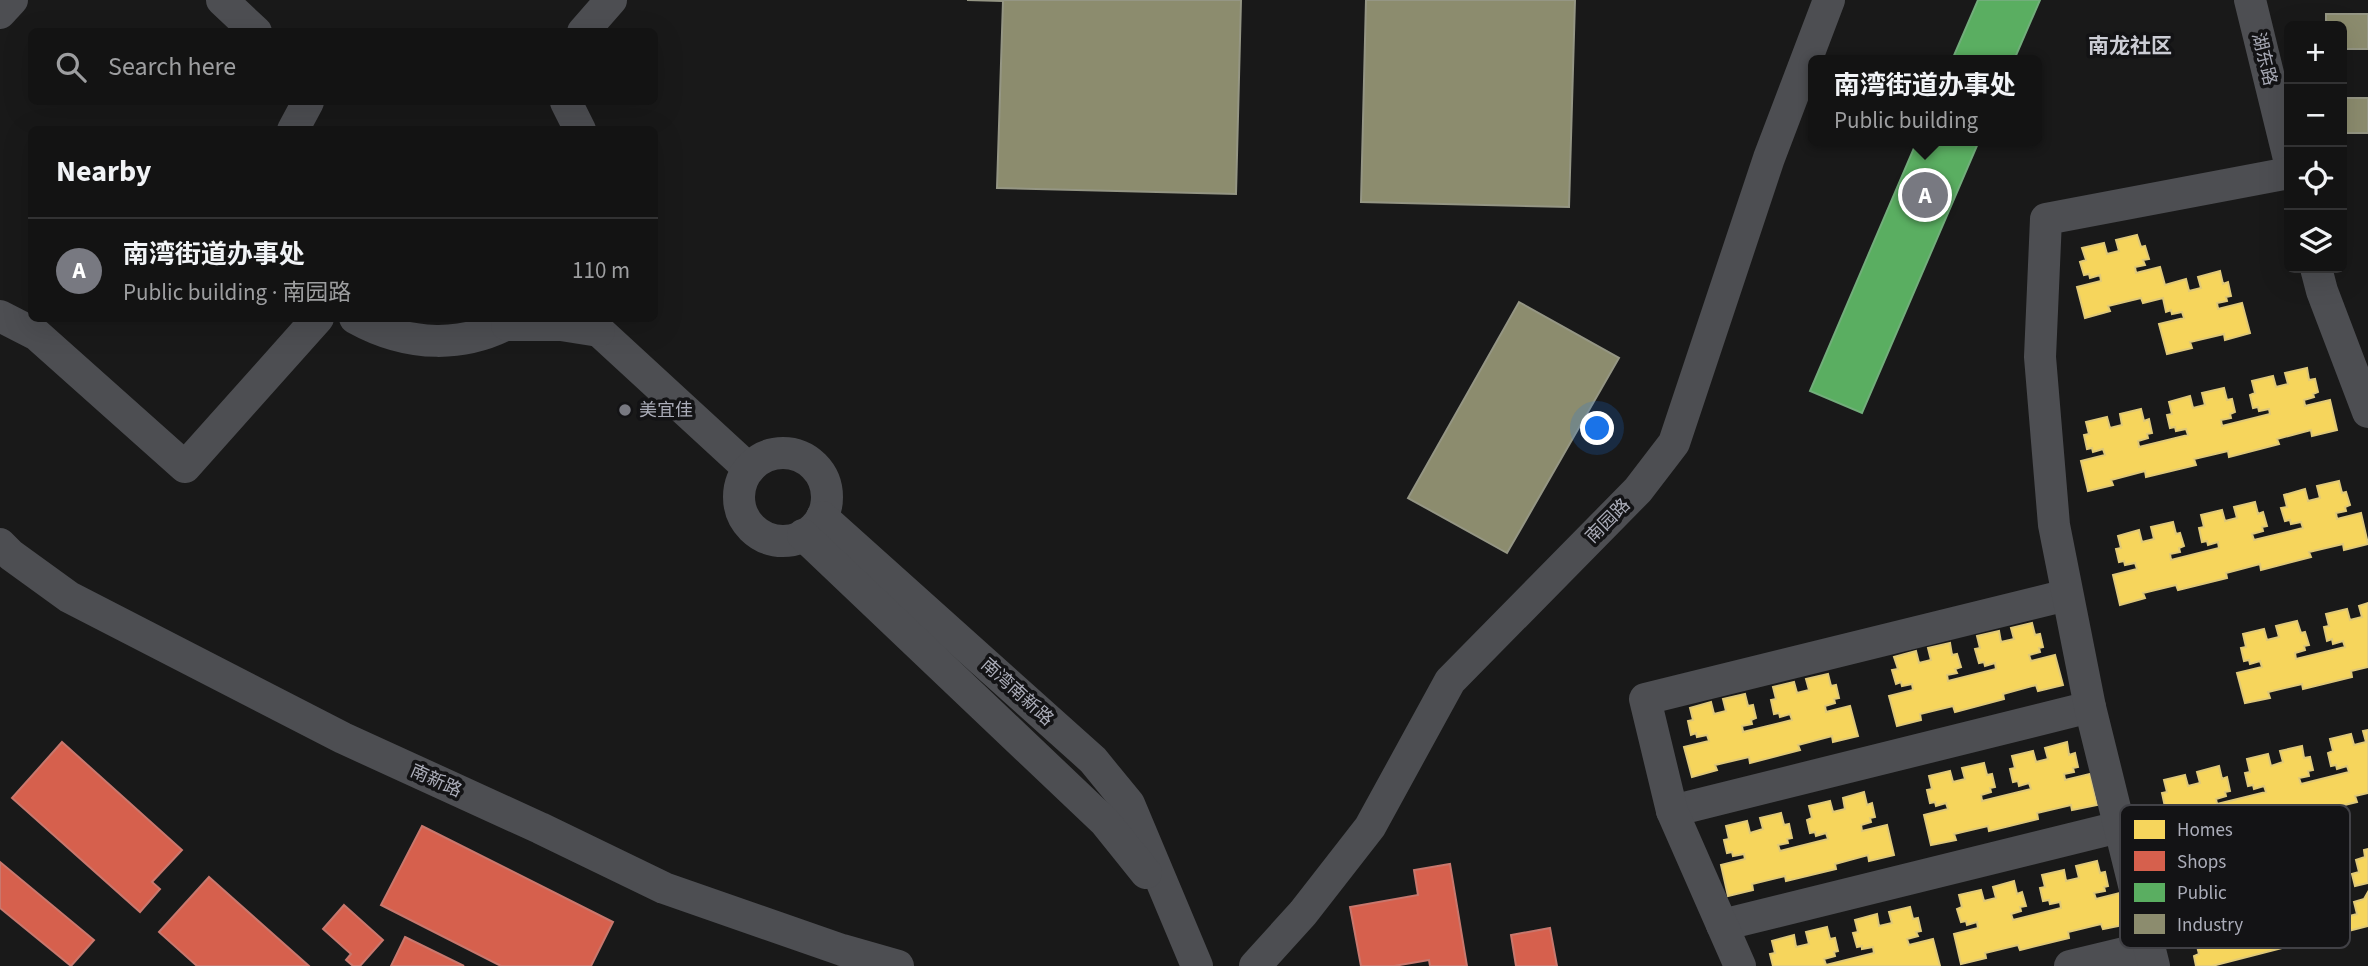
<!DOCTYPE html>
<html lang="en">
<head>
<meta charset="utf-8">
<style>
  :root { --surface:#131313; --page:#1c1c1c; --text:#f1f3f6; --muted:#9d9ea0; --line:#323233; --accent:#787981 }
  body { margin:0; font-family:"Source Sans 3","Noto Sans SC",sans-serif; background:var(--page); color:var(--text) }
  .controls { position:absolute; right:21px; top:21px; display:grid; overflow:hidden; border-radius:10px; box-shadow:0 7px 28px #0002 }
  .controls button { width:63px; height:63px; display:grid; place-items:center; padding:0; border:0; border-bottom:2px solid var(--line); background:var(--surface); color:var(--text); font:35px sans-serif }
  .you { position:absolute; left:1598px; top:429px; width:24px; height:24px; margin:-18px; border:5px solid #fff; border-radius:50%; background:#1a73e8; box-shadow:0 0 0 10px #1a73e833 }
  .badge { display:grid; place-items:center; width:46px; height:46px; border-radius:50%; background:var(--accent); color:#fff; font-size:23px; font-weight:700 }
  .pin { position:absolute; translate:-50% -50%; border:4px solid #fff; box-shadow:0 2px 7px #0006 }
  .popup { position:absolute; left:1808px; top:55px; width:234px; height:91px; box-sizing:border-box; display:grid; place-content:center; border-radius:10px; background:var(--surface); filter:drop-shadow(0 2px 5px #0005); font-size:23px; white-space:nowrap; color:var(--muted) }
  .popup b { font-size:26px; color:var(--text) }
  .popup::after { content:''; position:absolute; left:50%; top:100%; margin-left:-14px; border:14px solid transparent; border-top-color:var(--surface) }
  .list { margin:0; padding:0; list-style:none }
  h2 { display:flex; justify-content:space-between; align-items:center; height:91px; margin:0; padding:0 28px; font-size:30px }
  h2 small { font-size:23px; font-weight:400; color:var(--muted) }
  .list li { display:grid; grid-template-columns:46px 1fr auto; gap:21px; align-items:center; box-sizing:border-box; height:105px; padding:0 28px; border-top:2px solid var(--line) }
  .list b { display:block; font-size:26px; white-space:nowrap }
  .list p { margin:0; font-size:23px; white-space:nowrap; color:var(--muted) }
  .list em { font-size:23px; font-style:normal; color:var(--muted) }
  .icon { flex:none; width:38px; height:38px; fill:none; stroke:currentColor; stroke-width:2; stroke-linecap:round; stroke-linejoin:round }
  .map { position:relative; flex:none; width:2368px; height:966px; overflow:hidden }
  .search { position:absolute; background:var(--surface); box-shadow:0 7px 28px #0002; left:28px; top:28px; width:630px; height:77px; display:flex; align-items:center; gap:18px; box-sizing:border-box; padding:0 24px; border-radius:10px; color:var(--muted); font-size:26px }
  .panel { position:absolute; background:var(--surface); box-shadow:0 7px 28px #0002; left:28px; top:126px; width:630px; height:196px; border-radius:10px }
  .map>svg:first-child { display:block }
  .homes { fill:#f6d55c; stroke:#e0c978; stroke-width:2 }
  .shops { fill:#d6604d; stroke:#c9776d; stroke-width:2 }
  .public { fill:#5aae61; stroke:#72ae7b; stroke-width:2 }
  .industry { fill:#8c8c6e; stroke:#959684; stroke-width:2 }
  .lines { fill:none; stroke-linecap:round; stroke-linejoin:round }
  .minor { stroke:#4d4e52; stroke-width:32 }
  .poi-dot { fill:#787981; stroke:#131315; stroke-width:2.5 }
  .labels { text-anchor:middle; dominant-baseline:central; stroke-width:7; stroke-linejoin:round; paint-order:stroke }
  .street-label { font-size:18px; fill:#abadb9; stroke:#131315 }
  .poi-label { font-size:18px; fill:#abadb9; stroke:#131315; text-anchor:start }
  .quarter-label { font-size:21px; font-weight:bold; fill:#cccdd5; stroke:#131315 }
  .key { fill:#131315; stroke:#414146; stroke-width:2 }
  .key-label { font-size:19px; fill:#abadb9 }
</style>
</head>
<body>
<div class="map">
<svg width="2368" height="966" viewBox="0 0 2368 966">
  <rect width="100%" height="100%" fill="#191919"/>
  <g class="homes">
    <polygon points="2137,235 2141,247 2145,246 2149,259 2143,260 2145,265 2135,267 2136,273 2160,267 2165,285 2186,279 2189,291 2201,288 2198,277 2220,271 2223,284 2228,282 2231,296 2226,297 2227,301 2217,303 2218,309 2242,303 2250,333 2225,340 2224,334 2190,342 2192,348 2167,354 2159,324 2184,318 2182,312 2172,314 2171,310 2166,312 2163,298 2143,303 2141,298 2108,306 2110,311 2085,318 2077,287 2101,281 2100,275 2090,278 2089,274 2084,275 2080,262 2086,260 2082,248 2104,243 2107,254 2119,251 2116,240"/>
    <polygon points="2307,368 2309,380 2315,379 2318,392 2313,394 2314,397 2304,400 2305,406 2330,400 2337,430 2312,436 2311,430 2277,439 2279,444 2229,457 2228,451 2194,459 2196,465 2146,477 2145,471 2111,480 2113,485 2088,491 2081,461 2105,455 2103,449 2093,452 2092,448 2087,449 2084,435 2089,434 2086,422 2107,417 2110,428 2122,425 2120,414 2141,409 2144,421 2149,419 2152,433 2147,434 2148,438 2138,441 2139,447 2188,435 2186,429 2176,431 2175,427 2170,428 2167,415 2172,414 2169,402 2190,396 2193,408 2205,405 2202,393 2224,388 2227,400 2232,399 2235,412 2230,414 2231,418 2221,420 2222,426 2270,414 2269,409 2259,411 2258,407 2253,408 2250,395 2255,393 2252,381 2273,376 2276,387 2288,384 2285,373"/>
    <polygon points="2339,481 2342,493 2346,492 2350,505 2345,507 2346,511 2336,513 2337,519 2361,513 2368,544 2344,550 2343,544 2309,552 2311,557 2261,570 2260,564 2226,573 2227,578 2178,590 2176,585 2143,593 2145,598 2120,605 2113,575 2137,569 2135,563 2125,565 2124,561 2119,562 2116,549 2121,548 2118,536 2139,530 2142,542 2154,539 2151,527 2173,522 2176,534 2180,533 2184,546 2179,548 2180,552 2170,554 2171,560 2219,548 2218,542 2208,545 2207,541 2202,542 2199,528 2204,527 2201,515 2222,510 2225,521 2237,518 2234,507 2255,502 2258,514 2263,512 2267,526 2262,527 2263,531 2252,534 2254,540 2303,528 2301,522 2291,524 2290,520 2285,521 2281,508 2287,507 2284,495 2305,489 2308,501 2320,498 2317,486"/>
    <polygon points="2368,603 2368,667 2351,671 2352,677 2303,689 2302,684 2268,692 2270,698 2245,703 2237,673 2262,667 2260,661 2250,664 2249,660 2244,661 2241,648 2246,647 2243,634 2264,629 2267,640 2279,637 2276,626 2297,621 2301,633 2305,632 2309,645 2304,646 2305,650 2295,653 2296,659 2345,647 2343,641 2333,644 2332,639 2327,641 2324,627 2329,626 2326,614 2347,609 2350,620 2362,617 2359,606"/>
    <polygon points="2032,623 2035,635 2040,634 2043,647 2039,648 2040,652 2029,655 2031,661 2055,655 2063,685 2038,691 2036,685 2003,694 2004,699 1955,712 1953,706 1920,714 1921,720 1897,726 1889,696 1913,690 1912,684 1902,686 1901,682 1896,684 1892,670 1898,669 1894,657 1916,651 1919,663 1931,660 1928,648 1950,643 1952,655 1957,654 1961,667 1955,669 1957,673 1947,675 1948,681 1996,669 1995,663 1985,666 1984,662 1979,663 1975,649 1980,648 1977,636 1999,631 2001,642 2014,639 2011,628"/>
    <polygon points="1828,674 1831,686 1836,685 1839,698 1834,699 1835,703 1825,706 1826,712 1850,706 1858,736 1833,742 1832,736 1798,745 1800,750 1750,763 1749,757 1715,765 1717,770 1692,777 1684,747 1709,741 1707,735 1697,737 1696,733 1691,735 1688,721 1693,720 1690,708 1711,702 1714,714 1726,711 1723,699 1745,694 1748,706 1753,705 1756,718 1751,720 1752,724 1742,726 1743,732 1792,720 1790,714 1780,717 1779,713 1774,714 1771,700 1776,699 1773,687 1794,682 1797,693 1809,690 1806,679"/>
    <polygon points="2368,730 2368,793 2355,796 2357,802 2307,814 2306,809 2272,817 2274,823 2224,835 2223,829 2189,837 2191,843 2166,849 2159,819 2183,813 2181,807 2171,810 2170,805 2165,807 2162,793 2167,792 2164,780 2185,775 2188,786 2200,783 2197,772 2219,766 2222,779 2227,777 2230,791 2225,792 2226,796 2216,799 2217,804 2266,792 2264,786 2254,789 2253,785 2248,786 2245,773 2250,772 2247,759 2268,754 2271,766 2283,762 2280,751 2302,746 2304,758 2310,757 2313,770 2308,771 2309,776 2299,778 2301,784 2349,772 2347,766 2337,769 2336,765 2331,766 2328,753 2333,751 2330,739 2351,734 2354,745 2366,742 2363,731"/>
    <polygon points="2067,742 2069,755 2075,753 2078,767 2073,768 2074,772 2064,774 2065,780 2090,774 2097,805 2072,810 2071,805 2037,813 2038,819 1989,831 1988,826 1954,834 1956,840 1931,845 1924,815 1948,809 1946,803 1936,806 1935,802 1930,803 1927,790 1932,789 1929,776 1950,771 1953,782 1965,779 1962,768 1984,763 1987,775 1992,774 1995,787 1990,788 1991,792 1981,795 1982,801 2031,789 2029,783 2019,786 2018,781 2013,782 2010,769 2015,768 2012,756 2033,751 2036,762 2048,759 2045,748"/>
    <polygon points="1864,792 1867,805 1872,803 1875,817 1870,818 1871,822 1861,825 1862,831 1887,825 1894,855 1869,861 1868,855 1835,864 1836,869 1786,881 1785,876 1752,884 1753,890 1728,896 1721,865 1745,859 1744,854 1733,856 1732,852 1727,853 1724,840 1729,839 1726,826 1747,821 1750,833 1763,829 1760,818 1781,813 1784,825 1789,824 1792,838 1787,839 1788,843 1778,845 1780,851 1828,839 1826,833 1816,836 1815,832 1810,833 1807,820 1812,818 1809,806 1830,801 1833,812 1845,809 1843,798"/>
    <polygon points="2368,849 2368,883 2355,886 2352,874 2359,872 2356,860 2365,857 2364,850"/>
    <polygon points="2097,861 2100,873 2105,872 2108,886 2104,887 2105,891 2094,893 2096,899 2120,893 2128,924 2103,929 2101,924 2068,932 2069,938 2020,950 2018,945 1985,953 1986,958 1961,964 1954,934 1978,928 1977,922 1967,925 1966,921 1961,922 1957,909 1962,907 1959,895 1981,890 1984,901 1996,898 1993,887 2014,881 2017,894 2022,892 2026,906 2020,907 2021,911 2011,914 2013,920 2061,908 2060,902 2050,904 2049,900 2043,901 2040,888 2045,887 2042,875 2064,870 2066,881 2079,878 2076,866"/>
    <polygon points="2310,863 2312,871 2322,868 2325,881 2332,879 2335,891 2318,896 2319,899 2333,907 2343,905 2346,917 2357,914 2354,902 2364,899 2368,892 2368,926 2212,966 2196,966 2194,956 2199,954 2196,942 2205,940 2214,925 2214,922 2197,926 2193,914 2201,913 2197,900 2207,897 2206,890 2231,884 2233,891 2242,888 2246,901 2253,899 2256,911 2239,916 2240,919 2255,928 2264,925 2267,937 2278,934 2275,922 2285,920 2293,905 2293,902 2276,906 2273,894 2280,892 2277,880 2286,877 2285,870"/>
    <polygon points="1910,907 1913,919 1918,918 1921,931 1916,932 1918,936 1907,939 1909,945 1933,939 1940,966 1773,966 1770,954 1775,953 1772,941 1794,935 1796,947 1809,944 1806,932 1827,927 1830,939 1835,938 1838,951 1834,952 1835,956 1824,959 1826,965 1874,953 1873,947 1862,949 1862,946 1857,947 1853,933 1858,932 1855,920 1877,914 1879,926 1892,923 1889,912"/>
  </g>
  <g class="shops">
    <polygon points="62,742 182,850 152,882 160,889 140,912 12,798"/>
    <polygon points="422,826 613,922 591,966 501,966 381,905"/>
    <polygon points="0,862 94,940 71,966 0,908"/>
    <polygon points="1450,864 1467,966 1430,966 1429,960 1394,966 1361,966 1350,907 1418,895 1414,870"/>
    <polygon points="209,877 309,966 197,966 159,932"/>
    <polygon points="344,905 383,940 360,966 353,966 346,960 351,954 323,929"/>
    <polygon points="1550,928 1557,966 1516,966 1511,935"/>
    <polygon points="405,937 464,966 391,966"/>
  </g>
  <g class="public">
    <polygon points="1978,0 2040,0 2014,60 1952,60"/>
    <polygon points="1917,141 1979,141 1862,413 1810,391"/>
  </g>
  <g class="industry">
    <polygon points="967,0 1241,0 1236,194 997,188 1003,1"/>
    <polygon points="1366,0 1575,0 1569,207 1361,202"/>
    <polygon points="2326,14 2368,14 2368,49 2342,49 2342,26 2326,26"/>
    <rect x="2342" y="98" width="26" height="35"/>
    <polygon points="1519,302 1619,358 1507,553 1408,498"/>
  </g>
  <g class="lines">
    <g class="minor">
      <polyline points="222,0 256,32"/>
      <polyline points="2250,0 2289,159"/>
      <polyline points="0,13 12,0"/>
      <polyline points="583,32 611,0"/>
      <polyline points="566,102 580,130"/>
      <polyline points="293,130 308,102"/>
      <polyline points="2316,268 2322,291 2368,412"/>
      <polyline points="0,316 37,335 185,467 318,318"/>
      <path d="M 355,318 C 407,347 466,350 518,318"/>
      <polyline points="595,318 599,331 749,469"/>
      <polyline points="507,325 561,325 599,331"/>
      <circle cx="783" cy="497" r="44"/>
      <polyline points="822,517 1093,760 1129,804 1197,966"/>
      <polyline points="803,535 1105,822 1146,873"/>
      <polyline points="0,544 11,555 69,597 343,738 540,828 664,888 842,950 898,966"/>
      <polyline points="1672,811 2090,707"/>
      <polyline points="1722,925 2119,827"/>
      <polyline points="1255,966 1303,913 1370,827 1450,681 1638,490 1674,443 1769,158 1829,0"/>
      <polyline points="1740,966 1672,811 1645,699 2067,595"/>
      <polyline points="2070,966 2149,947"/>
      <polyline points="2154,966 2090,707 2054,525 2040,357 2046,219 2289,173"/>
    </g>
  </g>
  <circle class="poi-dot" cx="625" cy="410" r="7"/>
  <g class="labels">
    <g class="street-label">
      <text transform="translate(2264 59) rotate(76)">湖东路</text>
      <text transform="translate(1608 521) rotate(-45)">南园路</text>
      <text transform="translate(1017 692) rotate(42)">南湾南新路</text>
      <text transform="translate(436 781) rotate(24)">南新路</text>
    </g>
    <g class="poi-label">
      <text x="639" y="410">美宜佳</text>
    </g>
    <g class="quarter-label">
      <text x="2130" y="46">南龙社区</text>
    </g>
  </g>
  <rect x="2120" y="805" width="230" height="143" rx="10" class="key"/>
  <rect x="2134" y="820" width="31" height="19" fill="#f6d55c"/>
  <rect x="2134" y="851" width="31" height="20" fill="#d6604d"/>
  <rect x="2134" y="883" width="31" height="19" fill="#5aae61"/>
  <rect x="2134" y="914" width="31" height="20" fill="#8c8c6e"/>
  <g class="key-label">
    <text x="2177" y="836">Homes</text>
    <text x="2177" y="868">Shops</text>
    <text x="2177" y="899">Public</text>
    <text x="2177" y="931">Industry</text>
  </g>
</svg>
<div class="controls">
<button>+</button>
<button>−</button>
<button><svg class="icon" aria-label="locate" viewBox="0 0 24 24"><circle cx="12" cy="12" r="6"/><path d="M12 2v4M12 18v4M2 12h4M18 12h4"/></svg></button>
<button><svg class="icon" aria-label="layers" viewBox="0 0 24 24"><path d="M12 4l9 5-9 5-9-5zM3 14l9 5 9-5"/></svg></button>
</div>
<div class="you"></div>
<div class="pin badge" style="left:1925px;top:195px">A</div>
<div class="popup"><b>南湾街道办事处</b>Public building</div>
<div class="search"><svg class="icon" aria-label="search" viewBox="0 0 24 24"><circle cx="10" cy="10" r="6"/><path d="M15 15l6 6"/></svg>Search here</div>
<section class="panel">
<h2>Nearby<small></small></h2>
<ul class="list">
<li><span class="badge">A</span><div><b>南湾街道办事处</b><p>Public building · 南园路</p></div><em>110 m</em></li>
</ul>
</section>
</div>
</body>
</html>
